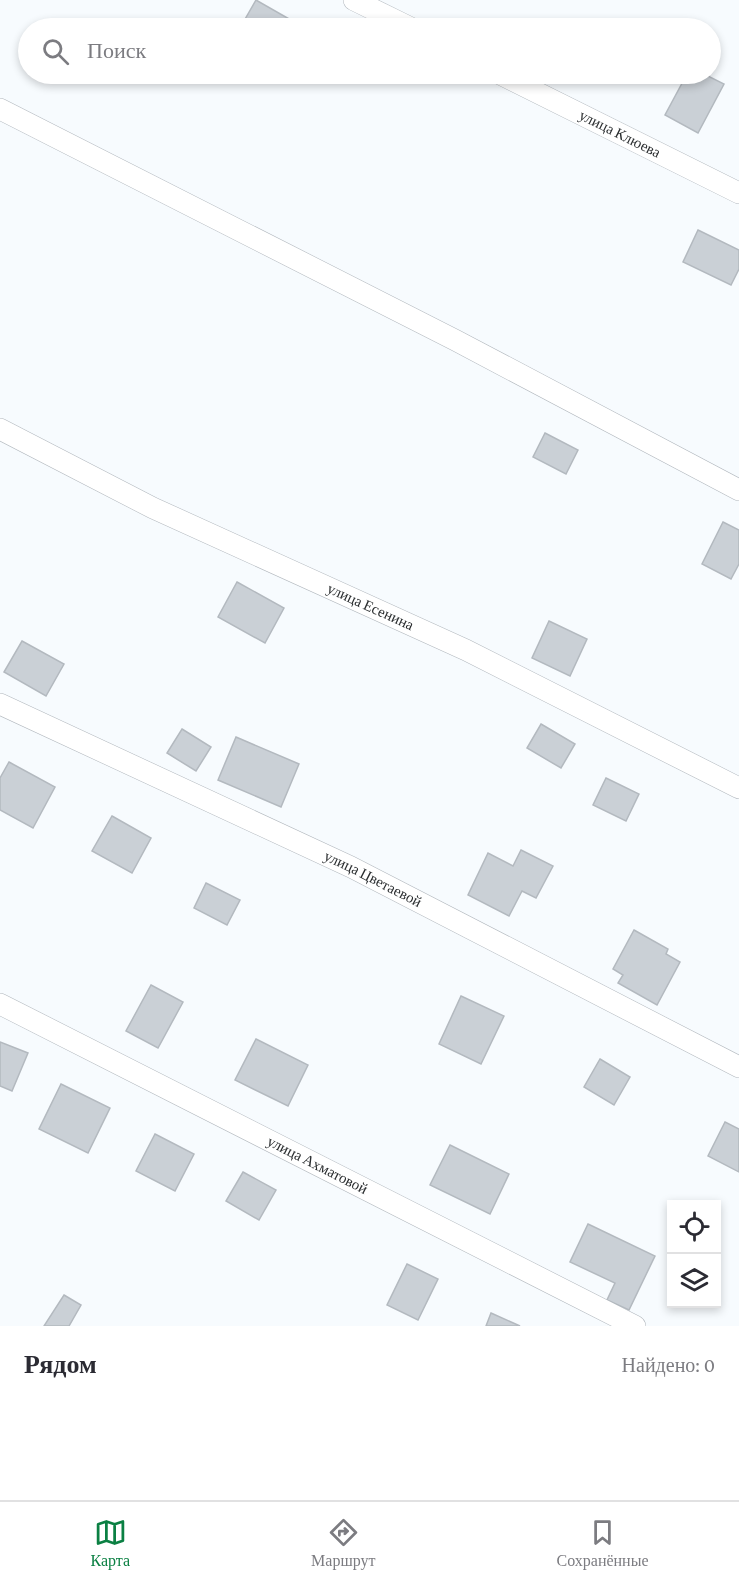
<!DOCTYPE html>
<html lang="ru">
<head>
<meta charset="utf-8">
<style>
  :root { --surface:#fff; --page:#f7f7f7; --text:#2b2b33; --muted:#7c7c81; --line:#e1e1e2; --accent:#0b8043 }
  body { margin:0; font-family:"Crimson Pro",serif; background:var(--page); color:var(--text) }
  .controls { position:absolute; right:18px; bottom:18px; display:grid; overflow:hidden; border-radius:0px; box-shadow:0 3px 9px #0003 }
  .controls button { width:54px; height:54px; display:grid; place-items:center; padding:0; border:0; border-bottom:2px solid var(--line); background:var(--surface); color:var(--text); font:30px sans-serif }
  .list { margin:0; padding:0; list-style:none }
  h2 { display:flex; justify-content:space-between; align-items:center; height:78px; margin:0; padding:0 24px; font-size:26px }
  h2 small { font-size:20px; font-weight:400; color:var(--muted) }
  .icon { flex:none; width:33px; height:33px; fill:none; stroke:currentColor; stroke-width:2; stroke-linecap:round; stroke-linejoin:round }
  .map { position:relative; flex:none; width:739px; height:1326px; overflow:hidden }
  .search { position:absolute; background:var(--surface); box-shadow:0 3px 9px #0003; left:18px; right:18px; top:18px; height:66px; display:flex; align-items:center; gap:15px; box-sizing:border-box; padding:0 21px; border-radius:33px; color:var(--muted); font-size:22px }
  .sheet { height:174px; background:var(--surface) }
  nav { display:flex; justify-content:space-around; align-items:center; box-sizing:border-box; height:84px; border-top:2px solid var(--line); background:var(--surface); font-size:16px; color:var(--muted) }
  nav a { display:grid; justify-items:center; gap:3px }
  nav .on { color:var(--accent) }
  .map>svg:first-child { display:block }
  .building { fill:#cad0d6; stroke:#b3b9bf; stroke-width:1.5 }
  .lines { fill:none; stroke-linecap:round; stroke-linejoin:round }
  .minor-casing { stroke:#b2b8be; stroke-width:22 }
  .minor { stroke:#fff; stroke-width:21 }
  .labels { text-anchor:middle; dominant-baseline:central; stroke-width:6; stroke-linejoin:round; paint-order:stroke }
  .street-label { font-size:15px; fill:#2a2d2f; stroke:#fff }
</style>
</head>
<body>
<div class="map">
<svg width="739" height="1326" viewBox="0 0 739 1326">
  <rect width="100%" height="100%" fill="#f7fbfe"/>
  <g class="building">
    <polygon points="256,0 305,28 256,28 244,21"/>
    <polygon points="593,74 611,74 607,81"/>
    <polygon points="687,74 704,74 724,84 698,133 665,115"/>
    <polygon points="698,230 739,250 739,269 731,285 683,262"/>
    <polygon points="545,433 578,450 566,474 533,457"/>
    <polygon points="723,522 739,530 739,564 731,579 702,564"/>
    <polygon points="237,582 284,608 265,643 218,617"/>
    <polygon points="549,621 587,639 570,676 532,658"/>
    <polygon points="22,641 64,664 46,696 4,672"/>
    <polygon points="541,724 575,744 561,768 527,748"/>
    <polygon points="182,729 211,747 196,771 167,753"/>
    <polygon points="236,737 299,764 281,807 218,780"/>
    <polygon points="9,762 55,787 33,828 0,810 0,778"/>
    <polygon points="606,778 639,794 626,821 593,805"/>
    <polygon points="112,816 151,838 132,873 92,851"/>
    <polygon points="521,850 553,866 536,898 522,891 509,916 468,895 488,853 513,866"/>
    <polygon points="206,883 240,900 227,925 194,908"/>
    <polygon points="634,930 668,949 666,954 680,962 657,1005 618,983 623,975 613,969"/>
    <polygon points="151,985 183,1002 158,1048 126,1031"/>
    <polygon points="461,996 504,1016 481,1064 439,1044"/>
    <polygon points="256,1039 308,1065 288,1106 235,1080"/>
    <polygon points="0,1042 28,1053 12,1091 0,1086"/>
    <polygon points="600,1059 630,1077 614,1105 584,1087"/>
    <polygon points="61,1084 110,1108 88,1153 39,1129"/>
    <polygon points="725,1122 739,1129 739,1172 708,1156"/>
    <polygon points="155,1134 194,1154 175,1191 136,1171"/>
    <polygon points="450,1145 509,1174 490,1214 430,1185"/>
    <polygon points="243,1172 276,1190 259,1220 226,1201"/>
    <polygon points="588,1224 655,1256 629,1310 607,1300 615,1283 570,1262"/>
    <polygon points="407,1264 438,1279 418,1320 387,1305"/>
    <polygon points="64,1295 81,1305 69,1326 44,1326"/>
    <polygon points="491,1313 520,1326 486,1326"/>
  </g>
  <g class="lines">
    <defs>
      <g id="minor">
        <polyline points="354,0 411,28"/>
        <path id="s1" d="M 500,74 L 739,193"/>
        <polyline points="0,109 455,340 739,490"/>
        <path id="s2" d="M 0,429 L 153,508 L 466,650 L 739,788"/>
        <path id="s3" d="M 0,704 L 351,867 L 739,1067"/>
        <path id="s4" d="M 0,1004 L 635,1326"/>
      </g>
    </defs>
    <use href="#minor" class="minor-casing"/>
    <use href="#minor" class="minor"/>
  </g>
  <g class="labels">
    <g class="street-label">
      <text stroke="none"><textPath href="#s1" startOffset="134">улица Клюева</textPath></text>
      <text stroke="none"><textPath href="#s2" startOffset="411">улица Есенина</textPath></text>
      <text stroke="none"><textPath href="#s3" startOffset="412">улица Цветаевой</textPath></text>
      <text stroke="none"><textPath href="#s4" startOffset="356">улица Ахматовой</textPath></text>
    </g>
  </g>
</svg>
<div class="controls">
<button><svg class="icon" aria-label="locate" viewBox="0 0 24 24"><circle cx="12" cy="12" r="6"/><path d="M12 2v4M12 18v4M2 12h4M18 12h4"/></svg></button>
<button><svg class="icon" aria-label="layers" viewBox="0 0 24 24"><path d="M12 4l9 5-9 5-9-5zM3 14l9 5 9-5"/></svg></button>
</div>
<div class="search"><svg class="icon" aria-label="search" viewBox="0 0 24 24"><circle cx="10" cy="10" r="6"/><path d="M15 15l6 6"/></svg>Поиск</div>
</div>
<section class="sheet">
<h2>Рядом<small>Найдено: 0</small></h2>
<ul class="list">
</ul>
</section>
<nav>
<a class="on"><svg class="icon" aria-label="map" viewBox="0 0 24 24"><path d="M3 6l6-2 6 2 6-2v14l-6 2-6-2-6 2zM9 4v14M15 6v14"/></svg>Карта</a>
<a><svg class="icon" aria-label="directions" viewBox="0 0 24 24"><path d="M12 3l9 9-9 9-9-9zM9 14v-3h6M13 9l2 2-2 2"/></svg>Маршрут</a>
<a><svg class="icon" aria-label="saved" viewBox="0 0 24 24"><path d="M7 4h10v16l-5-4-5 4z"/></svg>Сохранённые</a>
</nav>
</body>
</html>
